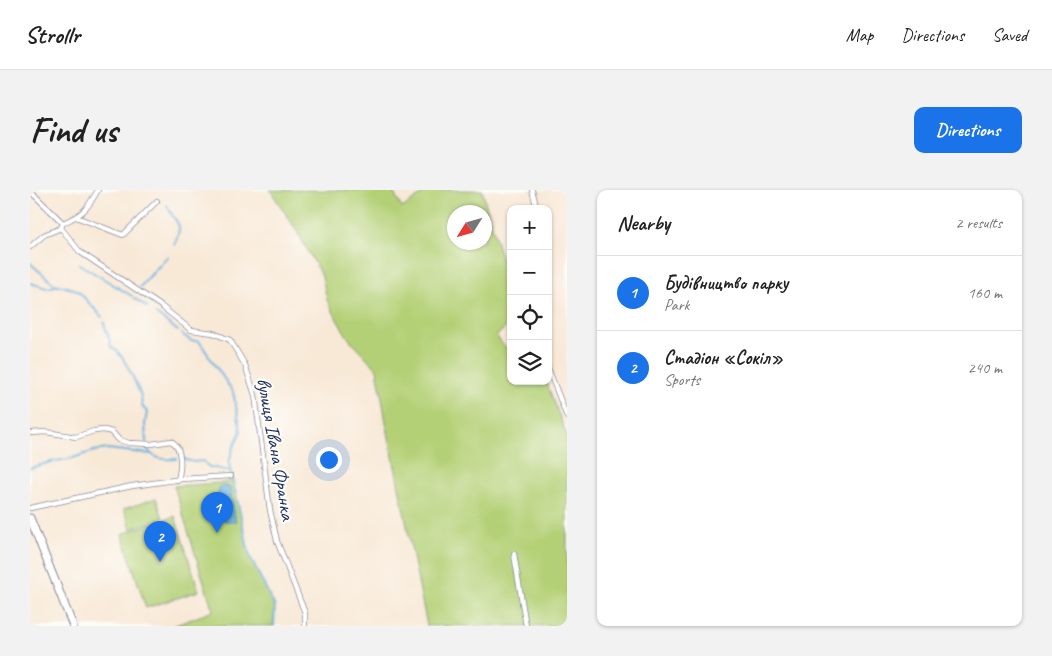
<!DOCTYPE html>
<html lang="en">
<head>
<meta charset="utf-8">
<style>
  :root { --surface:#fff; --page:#f2f2f2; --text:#222; --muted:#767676; --line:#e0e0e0; --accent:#1a73e8 }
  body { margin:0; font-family:Caveat,sans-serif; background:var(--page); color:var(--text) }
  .controls { position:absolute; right:15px; top:15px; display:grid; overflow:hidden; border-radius:10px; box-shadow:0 1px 4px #0004 }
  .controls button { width:45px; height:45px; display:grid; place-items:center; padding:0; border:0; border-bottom:1px solid var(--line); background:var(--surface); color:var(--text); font:25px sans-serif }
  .compass { position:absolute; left:417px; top:15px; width:45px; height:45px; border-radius:50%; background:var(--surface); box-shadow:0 1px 4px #0004; rotate:233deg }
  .you { position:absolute; left:298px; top:269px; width:18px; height:18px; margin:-12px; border:4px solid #fff; border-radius:50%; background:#1a73e8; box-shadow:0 0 0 8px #1a73e833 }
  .badge { display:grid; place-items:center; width:32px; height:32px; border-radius:50%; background:var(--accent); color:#fff; font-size:16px; font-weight:700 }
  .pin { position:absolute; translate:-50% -41px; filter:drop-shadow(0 1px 2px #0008) }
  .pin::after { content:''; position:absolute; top:26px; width:18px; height:15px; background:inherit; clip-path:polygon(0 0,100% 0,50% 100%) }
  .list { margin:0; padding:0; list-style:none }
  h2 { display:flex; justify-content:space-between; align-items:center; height:65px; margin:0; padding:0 20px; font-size:21px }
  h2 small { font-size:16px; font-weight:400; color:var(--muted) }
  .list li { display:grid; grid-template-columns:32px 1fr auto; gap:15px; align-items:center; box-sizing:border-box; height:75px; padding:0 20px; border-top:1px solid var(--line) }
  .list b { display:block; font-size:19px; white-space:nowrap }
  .list p { margin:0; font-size:16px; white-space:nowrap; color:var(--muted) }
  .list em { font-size:16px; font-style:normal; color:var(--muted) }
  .icon { flex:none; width:28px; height:28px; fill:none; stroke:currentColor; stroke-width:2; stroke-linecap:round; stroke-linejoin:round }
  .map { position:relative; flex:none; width:537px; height:436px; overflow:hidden; border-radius:10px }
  header { display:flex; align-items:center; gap:30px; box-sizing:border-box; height:70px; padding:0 25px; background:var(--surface); border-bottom:1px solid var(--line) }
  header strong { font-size:24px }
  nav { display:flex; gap:28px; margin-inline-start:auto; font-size:18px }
  .intro { display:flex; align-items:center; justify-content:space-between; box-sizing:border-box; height:120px; padding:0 30px }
  h1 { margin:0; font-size:35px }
  .button { padding:12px 22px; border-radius:10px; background:var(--accent); color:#fff; font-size:18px; font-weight:700 }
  main { display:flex; gap:30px; padding:0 30px }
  aside { flex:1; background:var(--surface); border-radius:10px; box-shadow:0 1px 4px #0004 }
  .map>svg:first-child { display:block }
  .green { fill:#b4d076; stroke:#68806a; fill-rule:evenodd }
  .water { fill:#65b0de; stroke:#40709e }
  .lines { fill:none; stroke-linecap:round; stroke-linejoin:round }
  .stream { stroke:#65b0de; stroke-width:2 }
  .street-casing { stroke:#8a8c9a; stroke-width:6 }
  .secondary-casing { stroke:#8a8c9a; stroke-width:9 }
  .street { stroke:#fff; stroke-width:4.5 }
  .secondary { stroke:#fff; stroke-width:7 }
  .labels { text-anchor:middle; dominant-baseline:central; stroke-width:4.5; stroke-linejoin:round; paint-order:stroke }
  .street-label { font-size:20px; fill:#1b2f5e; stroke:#fdfcf7 }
</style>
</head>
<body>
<header>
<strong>Strollr</strong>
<nav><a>Map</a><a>Directions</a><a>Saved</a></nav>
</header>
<div class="intro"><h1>Find us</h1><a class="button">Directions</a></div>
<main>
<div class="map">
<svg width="537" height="436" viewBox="0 0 537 436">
  <rect width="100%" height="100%" fill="#fdfcf7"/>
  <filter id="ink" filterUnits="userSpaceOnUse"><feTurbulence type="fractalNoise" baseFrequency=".02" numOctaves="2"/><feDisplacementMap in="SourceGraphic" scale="10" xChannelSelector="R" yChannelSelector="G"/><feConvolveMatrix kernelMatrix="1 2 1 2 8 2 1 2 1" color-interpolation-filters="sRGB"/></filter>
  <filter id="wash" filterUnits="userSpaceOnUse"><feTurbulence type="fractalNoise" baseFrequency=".0096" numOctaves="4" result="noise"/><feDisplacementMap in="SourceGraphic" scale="20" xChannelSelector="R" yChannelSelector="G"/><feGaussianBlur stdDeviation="1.12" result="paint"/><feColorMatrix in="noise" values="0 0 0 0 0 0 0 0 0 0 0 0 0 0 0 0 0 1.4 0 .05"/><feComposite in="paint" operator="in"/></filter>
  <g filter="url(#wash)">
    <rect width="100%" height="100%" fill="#f8e8d6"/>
    <g class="green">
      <path d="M 240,0 L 362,0 L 372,18 L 398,0 L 452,0 L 470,64 L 481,95 L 481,133 L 466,146 L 478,160 L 481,158 L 481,191 L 516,191 L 537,246 L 537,436 L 397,436 L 356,232 L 347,179 L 319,149 L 309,133 L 297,110 L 292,86 L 265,38 ZM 424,22 L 454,22 L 454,52 L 424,52 Z"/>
      <polygon points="203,292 220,366 245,416 243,436 143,436 183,421 144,296"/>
      <polygon points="126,308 133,328 101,339 94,319"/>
      <polygon points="145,326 169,401 116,418 92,344"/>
    </g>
    <path class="water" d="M 190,296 L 197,296 L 200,298 L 206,332 L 195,331 L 193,329 C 191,319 185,305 190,296 Z"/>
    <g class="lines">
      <g class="stream">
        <path d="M 137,15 C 146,37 155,29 144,55"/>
        <polyline points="0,73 24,94 44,99 49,102 72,127"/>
        <polyline points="49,74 102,106"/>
        <polyline points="0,93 17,98 29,95"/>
        <polyline points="110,97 138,66"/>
        <polyline points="104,108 117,117"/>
        <polyline points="126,124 148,141"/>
        <path d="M 74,132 C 75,141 81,149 81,157 L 87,161 L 92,167 L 103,187 L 111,206 L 112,216 L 117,222 L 115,233 L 116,252"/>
        <polyline points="152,144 161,151 169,151 203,202 211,241 202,261 199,273 201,283 220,367 245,417 244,436"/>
        <path d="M 117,257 C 121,270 136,270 147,269"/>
        <polyline points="152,268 163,272 173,271 179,277 200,281"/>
        <polyline points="0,278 21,272 43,268 64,261 78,259 120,264"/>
      </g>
    </g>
  </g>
  <g filter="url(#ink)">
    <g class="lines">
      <defs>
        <g id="street">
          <polyline points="502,0 507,19"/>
          <polyline points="0,1 33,33 31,38 50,62 131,116 161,140 183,143 200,150 215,175 225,205 240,320 247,351 275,423 275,436"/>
          <polyline points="46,27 93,45 127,11"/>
          <path d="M 33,33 C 54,24 57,19 68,0"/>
          <polyline points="0,57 14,45 31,38"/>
          <polyline points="518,178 537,227"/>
          <path d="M 0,243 L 16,242 L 46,247 L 64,241 L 74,240 L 82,242 L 89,250 L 99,253 L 121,254 L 141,251 C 153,257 151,278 148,290"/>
          <polyline points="0,318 102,296 152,289 201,286"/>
          <polyline points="484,364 496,436"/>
        </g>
        <polyline id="secondary" points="0,328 43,436"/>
      </defs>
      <use href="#street" class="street-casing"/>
      <use href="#secondary" class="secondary-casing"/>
      <use href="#street" class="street"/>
      <use href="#secondary" class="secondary"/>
    </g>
  </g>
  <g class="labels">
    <g class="street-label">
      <text transform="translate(246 259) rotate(80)">вулиця Івана Франка</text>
    </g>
  </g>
</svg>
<div class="controls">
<button>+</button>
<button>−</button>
<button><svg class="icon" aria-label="locate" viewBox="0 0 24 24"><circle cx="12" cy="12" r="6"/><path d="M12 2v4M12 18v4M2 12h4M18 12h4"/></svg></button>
<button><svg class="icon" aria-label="layers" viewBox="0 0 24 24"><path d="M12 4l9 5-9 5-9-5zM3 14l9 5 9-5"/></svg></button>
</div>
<svg class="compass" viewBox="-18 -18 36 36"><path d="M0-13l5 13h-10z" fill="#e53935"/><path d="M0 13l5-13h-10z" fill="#767676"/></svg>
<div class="you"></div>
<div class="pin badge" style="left:187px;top:343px">1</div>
<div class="pin badge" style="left:130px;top:372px">2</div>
</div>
<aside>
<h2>Nearby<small>2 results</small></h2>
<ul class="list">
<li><span class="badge">1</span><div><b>Будівництво парку</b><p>Park</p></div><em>160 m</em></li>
<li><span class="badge">2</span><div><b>Стадіон «Сокіл»</b><p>Sports</p></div><em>240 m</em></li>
</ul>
</aside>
</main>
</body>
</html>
